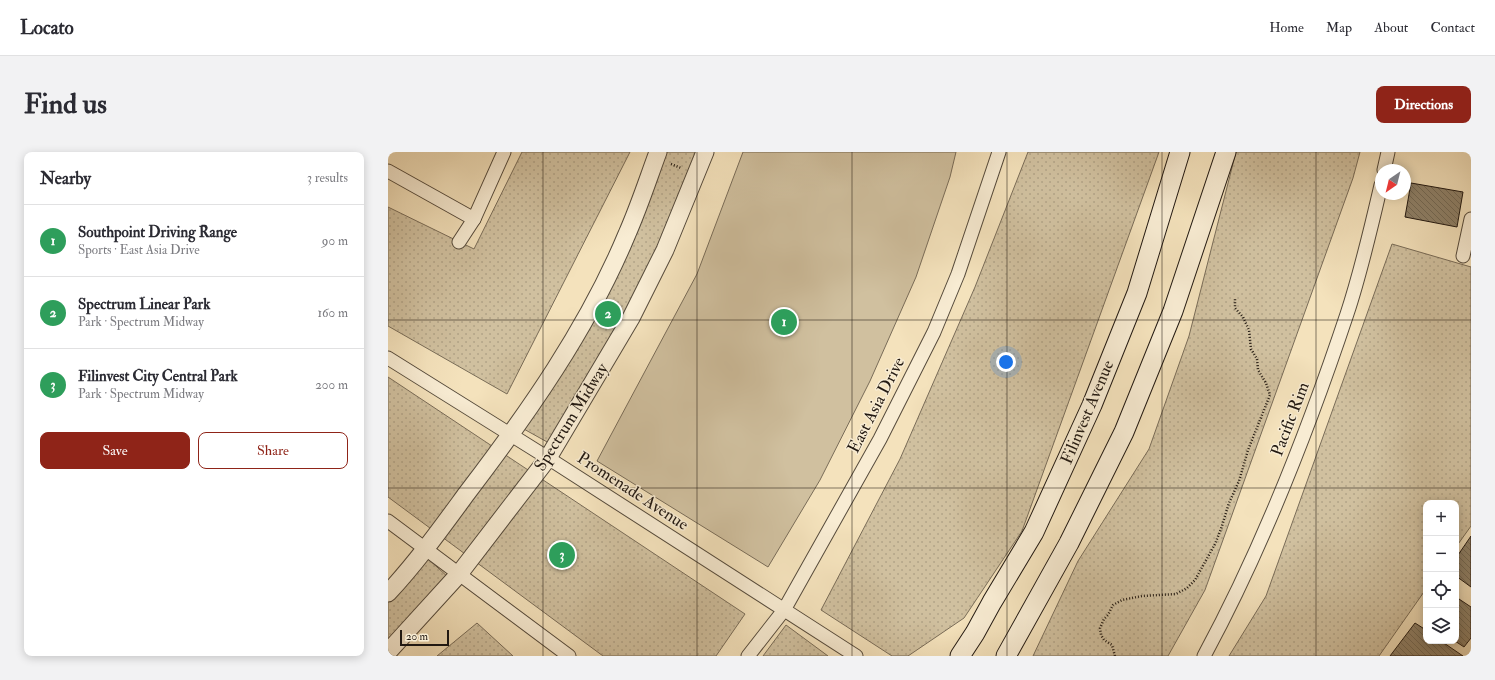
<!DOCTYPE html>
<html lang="en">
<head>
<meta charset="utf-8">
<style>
  :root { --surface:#fff; --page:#f2f2f3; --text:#2b2b33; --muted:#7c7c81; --line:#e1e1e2; --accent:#8f2418 }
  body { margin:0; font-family:"IM FELL Double Pica",serif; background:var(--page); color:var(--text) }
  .controls { position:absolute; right:12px; bottom:12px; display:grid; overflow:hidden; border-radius:8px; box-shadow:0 2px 10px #0003 }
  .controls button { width:36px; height:36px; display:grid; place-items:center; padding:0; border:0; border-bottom:1px solid var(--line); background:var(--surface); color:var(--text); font:20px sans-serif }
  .compass { position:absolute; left:987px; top:12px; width:36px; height:36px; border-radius:50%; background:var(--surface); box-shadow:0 2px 10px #0003; rotate:215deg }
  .scale { position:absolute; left:12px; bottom:10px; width:49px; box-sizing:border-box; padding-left:4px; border:2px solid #221912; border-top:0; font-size:11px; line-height:14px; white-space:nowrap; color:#221912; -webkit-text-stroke:3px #f8ecd3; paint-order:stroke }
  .you { position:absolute; left:618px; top:210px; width:14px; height:14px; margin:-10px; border:3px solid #fff; border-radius:50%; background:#1a73e8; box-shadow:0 0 0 6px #1a73e833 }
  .badge { display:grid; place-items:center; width:26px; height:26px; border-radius:50%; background:var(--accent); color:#fff; font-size:13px; font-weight:700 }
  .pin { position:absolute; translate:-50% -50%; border:2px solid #fff; box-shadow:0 1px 4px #0006 }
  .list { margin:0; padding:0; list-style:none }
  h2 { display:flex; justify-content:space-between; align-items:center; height:52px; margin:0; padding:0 16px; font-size:17px }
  h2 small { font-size:13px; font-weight:400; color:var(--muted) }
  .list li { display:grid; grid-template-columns:26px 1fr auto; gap:12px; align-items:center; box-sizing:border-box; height:72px; padding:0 16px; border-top:1px solid var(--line) }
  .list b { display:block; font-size:15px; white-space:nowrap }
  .list p { margin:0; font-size:13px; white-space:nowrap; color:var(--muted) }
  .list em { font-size:13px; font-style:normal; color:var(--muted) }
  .actions { display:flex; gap:8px; padding:12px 16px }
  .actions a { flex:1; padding:9px 0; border:1px solid var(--accent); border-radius:8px; text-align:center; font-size:14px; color:var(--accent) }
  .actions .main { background:var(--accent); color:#fff }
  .icon { flex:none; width:22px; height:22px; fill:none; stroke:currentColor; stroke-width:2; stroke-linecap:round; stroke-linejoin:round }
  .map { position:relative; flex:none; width:1083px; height:504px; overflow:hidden; border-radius:8px }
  header { display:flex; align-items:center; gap:24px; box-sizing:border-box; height:56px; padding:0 20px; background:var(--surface); border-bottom:1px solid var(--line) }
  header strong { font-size:19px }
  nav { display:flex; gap:22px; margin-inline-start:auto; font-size:14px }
  .intro { display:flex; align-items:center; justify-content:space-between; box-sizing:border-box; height:96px; padding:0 24px }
  h1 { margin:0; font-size:28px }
  .button { padding:10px 18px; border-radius:8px; background:var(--accent); color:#fff; font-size:14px; font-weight:700 }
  main { display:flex; gap:24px; padding:0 24px }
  aside { flex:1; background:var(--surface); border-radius:8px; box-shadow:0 2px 10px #0003 }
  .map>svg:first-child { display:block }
  .grass { fill:url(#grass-dots); stroke:#796c58 }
  .pitch { fill:#d0c09f; stroke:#796c58 }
  .building { fill:url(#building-back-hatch); stroke:#221912 }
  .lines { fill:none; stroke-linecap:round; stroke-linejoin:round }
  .minor-casing { stroke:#564b3c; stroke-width:15 }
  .tertiary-casing { stroke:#564b3c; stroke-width:19 }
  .secondary-casing { stroke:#221912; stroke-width:21 }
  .path { stroke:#221912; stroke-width:2.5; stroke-dasharray:1 2; stroke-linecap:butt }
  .minor { stroke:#f8ecd3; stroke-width:13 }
  .tertiary { stroke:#f8ecd3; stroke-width:17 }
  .secondary { stroke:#f8ecd3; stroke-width:19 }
  .grid { fill:none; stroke:#221912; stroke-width:1; stroke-opacity:0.55 }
  .labels { text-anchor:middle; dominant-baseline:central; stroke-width:3; stroke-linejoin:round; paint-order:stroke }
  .street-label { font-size:17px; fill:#221912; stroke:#f8ecd3 }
</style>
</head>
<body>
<header>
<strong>Locato</strong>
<nav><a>Home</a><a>Map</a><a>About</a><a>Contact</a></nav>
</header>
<div class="intro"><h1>Find us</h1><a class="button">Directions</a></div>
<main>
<aside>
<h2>Nearby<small>3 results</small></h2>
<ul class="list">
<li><span class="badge" style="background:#2e9e5b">1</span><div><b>Southpoint Driving Range</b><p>Sports · East Asia Drive</p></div><em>90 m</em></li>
<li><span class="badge" style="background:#2e9e5b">2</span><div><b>Spectrum Linear Park</b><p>Park · Spectrum Midway</p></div><em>160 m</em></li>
<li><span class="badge" style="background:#2e9e5b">3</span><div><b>Filinvest City Central Park</b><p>Park · Spectrum Midway</p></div><em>200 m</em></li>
</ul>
<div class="actions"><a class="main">Save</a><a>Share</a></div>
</aside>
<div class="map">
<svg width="1083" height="504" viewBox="0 0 1083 504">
  <defs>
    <pattern id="grass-dots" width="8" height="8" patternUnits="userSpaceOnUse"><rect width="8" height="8" fill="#d0c09f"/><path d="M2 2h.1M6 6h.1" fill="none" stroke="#b2a488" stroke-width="1.8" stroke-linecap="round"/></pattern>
    <pattern id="building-back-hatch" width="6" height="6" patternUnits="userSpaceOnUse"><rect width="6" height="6" fill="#8f826a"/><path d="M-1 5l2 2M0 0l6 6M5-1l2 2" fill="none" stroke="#746a56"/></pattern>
  </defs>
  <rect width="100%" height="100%" fill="#f4e2bc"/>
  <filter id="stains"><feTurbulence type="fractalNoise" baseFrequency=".005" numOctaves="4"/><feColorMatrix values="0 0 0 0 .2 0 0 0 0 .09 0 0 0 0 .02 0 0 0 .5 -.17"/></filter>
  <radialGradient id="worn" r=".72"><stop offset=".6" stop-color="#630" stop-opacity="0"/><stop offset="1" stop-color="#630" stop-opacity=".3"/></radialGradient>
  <g class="grass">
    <polygon points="134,0 242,0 119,242 0,174 0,55 86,97"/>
    <polygon points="274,0 308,0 299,31 251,135 213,206 161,291 134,276"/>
    <polygon points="640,0 771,0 634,379 576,466 520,504 504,504 433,458 512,307 587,135"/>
    <polygon points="848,0 972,0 965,26 817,438 780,504 645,504 690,409 761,297 801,184"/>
    <polygon points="1004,92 1083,115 1083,374 1068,395 1068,351 1038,351 1038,437 991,504 841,504 878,444"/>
    <polygon points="0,225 357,462 328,504 215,504 0,345"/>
    <polygon points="38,405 61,426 0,490 0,448"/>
    <polygon points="89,471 125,504 49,504"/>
    <polygon points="398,473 440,504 375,504"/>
  </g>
  <polygon class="pitch" points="355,0 568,0 562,25 528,125 482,229 432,328 380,415 209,309 309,122"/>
  <g class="building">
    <polygon points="1023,31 1075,40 1069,75 1017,65"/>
    <polygon points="1083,384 1083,435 1068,424 1068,406"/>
    <polygon points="1068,445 1083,455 1083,486 1076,495 1067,489"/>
    <polygon points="1027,471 1038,478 1038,489 1053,489 1075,504 1002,504"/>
  </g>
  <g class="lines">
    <defs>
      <g id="minor">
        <polyline points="996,18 1000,0"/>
        <polyline points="0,19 86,67"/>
        <polyline points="71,90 86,67 116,0"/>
        <polyline points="1075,104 1083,67"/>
        <polyline points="0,206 160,306 468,504"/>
        <polyline points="0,369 181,504"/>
        <polyline points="360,504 396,458 492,287 546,180 570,122 611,0"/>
        <path d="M 816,504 C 875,395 920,279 959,162 C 973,120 983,76 993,33"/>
      </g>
      <g id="tertiary">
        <path d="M 0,441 C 29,410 54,375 79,341 C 140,261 200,176 239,82 C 251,55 260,27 270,0"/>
        <polyline points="0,500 71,422 160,306 243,166 277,98 317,0"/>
      </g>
      <g id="secondary">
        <polyline points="572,504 587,481 604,450 646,380 704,253 749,141 792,0"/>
        <polyline points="618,504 681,391 736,280 785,159 838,0"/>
      </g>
    </defs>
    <use href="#minor" class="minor-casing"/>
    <use href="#tertiary" class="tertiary-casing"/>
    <use href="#secondary" class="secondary-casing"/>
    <g class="path">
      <polyline points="283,12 293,16"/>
      <polyline points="727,504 724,493 716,488 713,483 712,476 716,467 720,463 725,453 734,448 754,444 788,442 799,436 807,428 827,392 833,377 841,351 851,329 860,298 882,243 878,231 870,218 869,207 863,197 861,178 855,165 847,156 847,146"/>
    </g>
    <use href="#minor" class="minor"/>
    <use href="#tertiary" class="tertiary"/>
    <use href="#secondary" class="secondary"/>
  </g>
  <path class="grid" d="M 155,0 L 155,504M 309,0 L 309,504M 464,0 L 464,504M 619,0 L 619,504M 774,0 L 774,504M 928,0 L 928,504M 0,168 L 1083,168M 0,336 L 1083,336"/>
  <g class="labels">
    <g class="street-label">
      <text transform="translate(488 253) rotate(-63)">East Asia Drive</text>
      <text transform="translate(699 260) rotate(-67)">Filinvest Avenue</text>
      <text transform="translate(183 265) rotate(-58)">Spectrum Midway</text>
      <text transform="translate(902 267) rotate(-69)">Pacific Rim</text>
      <text transform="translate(245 339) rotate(33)">Promenade Avenue</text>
    </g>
  </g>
  <rect width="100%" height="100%" filter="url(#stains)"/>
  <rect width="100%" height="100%" fill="url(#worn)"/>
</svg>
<div class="controls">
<button>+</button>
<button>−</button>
<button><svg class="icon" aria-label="locate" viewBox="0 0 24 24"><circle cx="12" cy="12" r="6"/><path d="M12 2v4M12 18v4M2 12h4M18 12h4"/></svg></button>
<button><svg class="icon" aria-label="layers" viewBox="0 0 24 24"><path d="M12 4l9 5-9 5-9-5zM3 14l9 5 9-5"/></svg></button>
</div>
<svg class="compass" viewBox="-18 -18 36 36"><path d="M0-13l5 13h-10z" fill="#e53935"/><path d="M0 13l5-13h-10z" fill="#7c7c81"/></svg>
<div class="scale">20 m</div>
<div class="you"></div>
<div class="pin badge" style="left:396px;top:170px;background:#2e9e5b">1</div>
<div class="pin badge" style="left:220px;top:162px;background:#2e9e5b">2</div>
<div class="pin badge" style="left:174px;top:403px;background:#2e9e5b">3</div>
</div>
</main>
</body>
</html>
